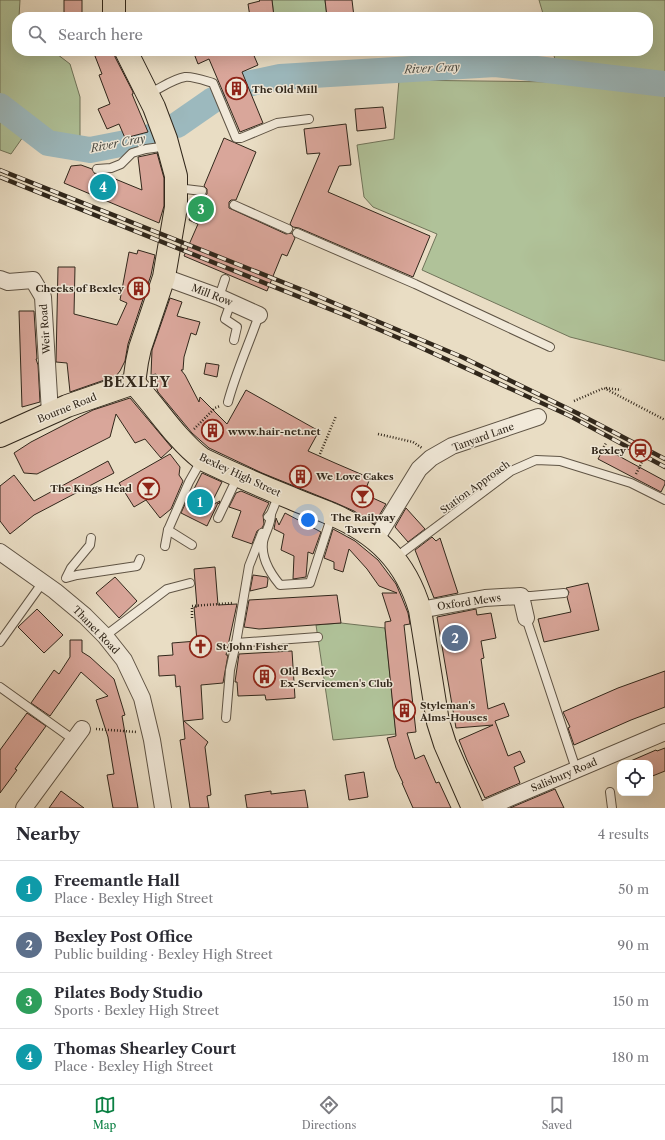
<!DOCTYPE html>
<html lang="en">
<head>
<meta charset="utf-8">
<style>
  :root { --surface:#fff; --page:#f7f7f7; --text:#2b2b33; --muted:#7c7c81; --line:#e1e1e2; --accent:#0b8043 }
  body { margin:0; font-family:"Libre Caslon Text",serif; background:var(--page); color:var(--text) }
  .controls { position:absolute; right:12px; bottom:12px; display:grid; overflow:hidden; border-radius:8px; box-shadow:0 4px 16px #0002 }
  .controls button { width:36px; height:36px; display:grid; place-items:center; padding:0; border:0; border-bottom:1px solid var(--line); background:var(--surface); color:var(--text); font:20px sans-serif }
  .you { position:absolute; left:308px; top:520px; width:14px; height:14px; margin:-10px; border:3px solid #fff; border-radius:50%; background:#1a73e8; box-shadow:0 0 0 6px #1a73e833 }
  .badge { display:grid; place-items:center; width:26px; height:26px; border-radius:50%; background:var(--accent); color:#fff; font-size:13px; font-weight:700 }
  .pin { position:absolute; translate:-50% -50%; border:2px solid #fff; box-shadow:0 1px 4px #0006 }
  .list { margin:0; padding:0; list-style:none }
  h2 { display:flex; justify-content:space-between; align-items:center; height:52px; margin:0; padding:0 16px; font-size:17px }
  h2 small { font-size:13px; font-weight:400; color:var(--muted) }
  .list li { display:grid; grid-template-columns:26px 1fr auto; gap:12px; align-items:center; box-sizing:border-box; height:56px; padding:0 16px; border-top:1px solid var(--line) }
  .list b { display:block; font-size:15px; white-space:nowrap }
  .list p { margin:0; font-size:13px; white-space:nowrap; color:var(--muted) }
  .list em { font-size:13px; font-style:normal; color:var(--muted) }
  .icon { flex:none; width:22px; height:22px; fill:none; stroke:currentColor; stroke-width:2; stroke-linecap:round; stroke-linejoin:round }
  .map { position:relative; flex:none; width:665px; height:808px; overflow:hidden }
  .search { position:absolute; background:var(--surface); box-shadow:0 4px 16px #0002; left:12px; right:12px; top:12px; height:44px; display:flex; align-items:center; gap:10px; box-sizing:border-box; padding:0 14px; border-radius:16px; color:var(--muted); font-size:15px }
  .sheet { height:276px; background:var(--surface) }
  nav { display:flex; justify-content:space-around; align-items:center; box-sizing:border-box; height:56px; border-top:1px solid var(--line); background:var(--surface); font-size:11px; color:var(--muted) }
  nav a { display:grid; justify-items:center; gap:2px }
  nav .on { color:var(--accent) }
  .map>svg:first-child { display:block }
  .green { fill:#b0c299; stroke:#70745a }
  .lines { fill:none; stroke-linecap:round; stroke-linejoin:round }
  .river { stroke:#9cb9be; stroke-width:26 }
  .building { fill:#d9a69a; stroke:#31271b }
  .service-casing { stroke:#5f5445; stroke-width:10 }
  .minor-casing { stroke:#5f5445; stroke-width:18 }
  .primary-casing { stroke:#31271b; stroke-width:24 }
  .path { stroke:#31271b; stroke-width:2.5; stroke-dasharray:1 2; stroke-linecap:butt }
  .service { stroke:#f1e9d9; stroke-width:8 }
  .minor { stroke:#f1e9d9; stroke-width:16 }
  .primary { stroke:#e9ddc4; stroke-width:22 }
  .rail-casing { stroke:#31271b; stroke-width:4.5 }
  .rail { stroke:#f1e9d9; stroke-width:3; stroke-dasharray:9; stroke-linecap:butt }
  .labels { text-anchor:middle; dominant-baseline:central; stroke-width:3; stroke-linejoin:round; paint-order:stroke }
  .poi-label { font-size:10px; font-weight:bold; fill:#31271b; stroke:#f1e9d9; text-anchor:start }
  .street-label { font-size:10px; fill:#31271b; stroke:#f1e9d9 }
  .water-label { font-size:11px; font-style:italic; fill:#4c4c44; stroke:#f1e9d9 }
  .district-label { font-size:14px; font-weight:bold; letter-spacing:1px; fill:#31271b; stroke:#f1e9d9 }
</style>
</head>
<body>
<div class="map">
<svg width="665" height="808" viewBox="0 0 665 808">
  <rect width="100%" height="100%" fill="#e9ddc4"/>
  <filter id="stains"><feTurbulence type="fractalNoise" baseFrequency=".005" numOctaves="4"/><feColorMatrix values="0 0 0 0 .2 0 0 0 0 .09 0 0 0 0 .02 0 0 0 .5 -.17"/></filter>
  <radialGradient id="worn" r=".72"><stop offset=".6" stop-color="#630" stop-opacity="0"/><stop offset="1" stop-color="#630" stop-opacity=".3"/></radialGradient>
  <g class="green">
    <polygon points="0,0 20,0 19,17 17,17 17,51 53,51 70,64 80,97 80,137 79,140 53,139 36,126 23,137 11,154 0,150"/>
    <polygon points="272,0 325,0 327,17 274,17"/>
    <polygon points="539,0 665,0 665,361 570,337 422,270 437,234 373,207 364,197 357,145 394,139 399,80 560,82 553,51 648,51 648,17 544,17"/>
    <polygon points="341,623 385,628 396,734 333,740 316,625"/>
  </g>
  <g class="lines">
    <g class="river">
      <polyline points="247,84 280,77 495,64 665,84"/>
      <polyline points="0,106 48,143 90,150 146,139 153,136"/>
      <polyline points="177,125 213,100"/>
    </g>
  </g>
  <g class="building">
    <rect x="64" y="0" width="18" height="17"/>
    <polygon points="259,0 272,0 274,17 250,17 248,4 260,1"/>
    <polygon points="325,0 352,0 354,17 327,17"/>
    <polygon points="93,51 114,51 115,57 133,92 133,94 132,94 148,132 125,138 119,124 107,129 98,109 110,104 99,75 102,74"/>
    <polygon points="193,51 252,51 258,65 242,72 263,123 240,132 209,59 198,64"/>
    <polygon points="383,107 386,128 357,131 355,109"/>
    <polygon points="346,124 351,165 339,166 328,192 430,236 413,277 299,228 293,227 290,224 320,153 307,154 304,129"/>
    <polygon points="224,138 256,152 236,200 231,200 229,202 229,208 286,234 292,233 295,238 287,256 282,254 267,291 184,256 198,224 189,220 199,196 204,196 207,194 207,189 204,186"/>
    <polygon points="157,153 164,178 164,206 159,223 64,183 71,166 81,165 92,169 95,174 103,174 142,190 138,157"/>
    <polygon points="138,250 155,255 151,275 128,344 125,361 120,371 116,376 70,392 67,363 56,362 58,267 75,267 74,314 117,325 127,303 120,300 129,252 137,254"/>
    <polygon points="170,298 182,302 177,316 200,322 196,335 191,333 184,357 183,370 181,370 185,375 199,402 200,397 227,424 246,390 319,431 308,451 335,463 370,478 364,494 386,504 374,524 354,511 336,503 262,473 209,448 192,433 158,392 153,379 157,377 156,374 151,375 152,350"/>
    <polygon points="19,311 34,311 37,359 36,359 38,365 40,402 22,407"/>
    <polygon points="206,363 219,365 217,377 204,374"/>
    <polygon points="130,398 172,448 161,458 145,439 135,443 116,414 110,437 37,474 24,473 14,453 31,442 93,410"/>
    <polygon points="604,448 665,481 665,484 661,492 598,459"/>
    <polygon points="170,454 180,467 179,475 183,481 171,509 160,518 146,500 134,507 119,483"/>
    <polygon points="108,461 114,473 34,515 10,534 0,521 0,486 14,475 34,501"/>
    <polygon points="202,473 222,482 210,506 220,501 219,504 218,503 207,526 181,513 191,491 192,493"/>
    <polygon points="241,491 269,503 263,515 264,524 262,528 257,531 252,544 232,537 241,511 229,507 236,493"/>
    <polygon points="406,508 425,529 408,542 395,527"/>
    <polygon points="285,513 321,532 313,554 308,552 306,577 293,579 294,556 281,550 284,534 274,529 276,518 279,525"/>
    <polygon points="333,529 355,541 378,560 396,584 402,598 408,613 410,624 404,625 416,732 407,733 415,759 424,755 436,783 439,782 451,808 413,808 402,783 403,783 396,768 387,738 396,736 385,628 385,622 391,621 382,593 397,593 379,586 367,569 349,549 343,572 334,569 334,562 324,558"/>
    <polygon points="432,537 436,541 440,538 458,593 434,598 415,550"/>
    <polygon points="215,567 218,605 237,604 226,655 228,655 223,683 201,685 203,719 184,721 208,742 205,747 211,795 207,796 209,808 190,808 180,740 185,739 180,686 176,687 175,675 159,676 158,656 173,655 172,643 197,641 194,607 197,607 194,569"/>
    <polygon points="253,575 267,577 268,579 267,587 250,591"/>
    <polygon points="115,577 137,601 119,618 96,593"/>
    <polygon points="588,583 599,630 544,642 538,619 571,612 567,597 569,592 566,588"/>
    <polygon points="337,595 341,623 259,629 244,627 249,600"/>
    <polygon points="37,609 63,635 44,653 18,627"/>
    <polygon points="476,609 477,615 491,613 496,638 481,641 484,658 481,659 488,709 504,703 509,716 495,721 508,756 520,751 525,762 514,767 520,783 485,798 467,760 459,740 493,725 456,728 437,617"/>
    <polygon points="70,640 82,640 82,652 90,657 114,679 125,715 122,716 138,808 113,808 107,775 114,774 108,737 96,700 108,696 81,672 50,716 31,703 54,670 59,674 70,657"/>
    <polygon points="292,651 295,698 266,700 265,695 238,696 237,682 235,682 239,654"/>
    <polygon points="665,671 665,707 631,720 574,745 568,728 570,727 563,712 618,688"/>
    <polygon points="27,713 46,726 15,769 17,770 0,793 0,750"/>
    <polygon points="665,748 665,771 650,777 650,763 626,763 656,750 657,751"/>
    <polygon points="364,772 368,797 349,800 345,775"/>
    <polygon points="555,789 564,808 510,808"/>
    <polygon points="305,790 308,808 247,808 245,795 271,791 271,794"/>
    <polygon points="61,791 84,808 49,808"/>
  </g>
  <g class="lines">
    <defs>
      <g id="service">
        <path d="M 148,94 C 160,89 172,79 185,77 C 192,76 206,81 213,83 L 236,138 L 241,138 L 277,123 L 309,119"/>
        <polyline points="97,169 111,168 121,164 132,153 146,149 168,146"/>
        <polyline points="177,188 202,191"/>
        <polyline points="234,205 288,229"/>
        <polyline points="297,233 415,284 550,347"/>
        <polyline points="219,297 225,279"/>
        <polyline points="231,302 225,319 237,327 234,340"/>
        <path d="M 228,402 C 236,372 249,344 259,315"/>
        <path d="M 271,514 C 271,525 265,532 263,542 C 261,558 270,573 280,585 L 310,583 L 332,515"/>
        <polyline points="268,517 271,514 279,494"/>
        <polyline points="218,518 238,476"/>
        <polyline points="91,538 90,545 71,568 66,578 77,575 137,566 140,559"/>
        <polyline points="192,545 168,530 189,482 202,459"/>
        <polyline points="165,546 168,530"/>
        <polyline points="395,558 511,471 536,460 560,461 631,483 665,500"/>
        <polyline points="521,596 531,596 564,593"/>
        <polyline points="526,618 576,769"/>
        <polyline points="105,636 167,589 190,583"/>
        <polyline points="0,642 43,582"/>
        <polyline points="236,643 249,566 262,533"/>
        <polyline points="0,687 74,740"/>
        <polyline points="226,718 230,670 236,643 318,637"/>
        <polyline points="610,792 612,808"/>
      </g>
      <g id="minor">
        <polyline points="164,277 219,297 259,315"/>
        <polyline points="0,279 8,282 33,280 43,297 50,413"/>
        <polyline points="376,539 419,469 431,458 452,446 538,417"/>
        <polyline points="0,552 55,591 85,616 105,636 124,660 142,698 152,740 163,808"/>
        <polyline points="420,610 485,598 521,596 526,618"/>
        <polyline points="24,808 82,729"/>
        <polyline points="486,808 665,732"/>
      </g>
      <g id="primary">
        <polyline points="114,17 114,0"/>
        <polyline points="126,51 154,107 166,139 176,176 176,207 164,277 140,348 137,362 134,383"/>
        <path d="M 134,383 C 157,408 175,438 202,459 C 231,473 261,486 291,498 C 304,504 318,508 331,514 C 377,533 406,562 420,610 L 438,722 L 445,744 L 473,808"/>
        <polyline points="0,436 67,406 134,383"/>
      </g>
    </defs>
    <use href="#service" class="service-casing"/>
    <use href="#minor" class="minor-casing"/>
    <use href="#primary" class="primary-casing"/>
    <g class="path">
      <polyline points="606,388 621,390"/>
      <polyline points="574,401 604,388 665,420"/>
      <polyline points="194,429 215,408 220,406"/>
      <polyline points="378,434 413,442 422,448"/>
      <polyline points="594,453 602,450 606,443"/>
      <polyline points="320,454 336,416"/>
      <polyline points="636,474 642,462"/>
      <polyline points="192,618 192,606 233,603"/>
      <polyline points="96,729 137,732"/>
    </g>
    <use href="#service" class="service"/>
    <use href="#minor" class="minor"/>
    <use href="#primary" class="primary"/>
    <defs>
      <g id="rail">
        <polyline points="0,170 315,295 462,357 577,413 665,459"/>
        <polyline points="0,177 352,318 415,345 570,416 665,467"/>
      </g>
    </defs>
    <use href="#rail" class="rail-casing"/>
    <use href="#rail" class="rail"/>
  </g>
  <defs>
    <symbol id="building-ring" viewBox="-11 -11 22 22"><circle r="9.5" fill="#f1e9d9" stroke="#8f2418" stroke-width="1.5"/><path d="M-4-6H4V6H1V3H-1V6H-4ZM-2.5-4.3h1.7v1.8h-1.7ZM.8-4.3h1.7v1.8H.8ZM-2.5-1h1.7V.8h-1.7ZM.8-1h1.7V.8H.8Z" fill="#8f2418"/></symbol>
    <symbol id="station-ring" viewBox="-11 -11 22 22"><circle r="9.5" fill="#f1e9d9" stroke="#8f2418" stroke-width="1.5"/><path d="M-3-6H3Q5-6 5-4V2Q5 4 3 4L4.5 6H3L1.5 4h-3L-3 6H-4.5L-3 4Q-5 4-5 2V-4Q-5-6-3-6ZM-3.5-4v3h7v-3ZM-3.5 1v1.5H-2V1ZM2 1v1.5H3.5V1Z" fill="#8f2418"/></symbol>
    <symbol id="bar-ring" viewBox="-11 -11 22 22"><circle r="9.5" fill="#f1e9d9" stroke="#8f2418" stroke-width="1.5"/><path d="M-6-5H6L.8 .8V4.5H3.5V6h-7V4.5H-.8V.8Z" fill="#8f2418"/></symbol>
    <symbol id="church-ring" viewBox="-11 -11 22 22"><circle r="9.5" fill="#f1e9d9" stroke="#8f2418" stroke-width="1.5"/><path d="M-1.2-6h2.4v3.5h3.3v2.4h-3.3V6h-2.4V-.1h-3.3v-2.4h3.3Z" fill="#8f2418"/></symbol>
  </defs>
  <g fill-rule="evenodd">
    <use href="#building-ring" x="224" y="76" width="25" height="25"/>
    <use href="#building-ring" x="126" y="276" width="25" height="25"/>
    <use href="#building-ring" x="200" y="418" width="25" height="25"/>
    <use href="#station-ring" x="628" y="438" width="25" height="25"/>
    <use href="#building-ring" x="288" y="464" width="25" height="25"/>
    <use href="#bar-ring" x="136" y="476" width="25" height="25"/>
    <use href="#bar-ring" x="350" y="484" width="25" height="25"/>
    <use href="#church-ring" x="188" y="634" width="25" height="25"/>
    <use href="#building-ring" x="252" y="664" width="25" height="25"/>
    <use href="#building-ring" x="392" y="698" width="25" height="25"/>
  </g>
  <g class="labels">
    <g class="poi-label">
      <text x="252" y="89">The Old Mill</text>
      <text x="124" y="288" text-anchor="end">Cheeks of Bexley</text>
      <text x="228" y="431">www.hair-net.net</text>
      <text x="626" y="450" text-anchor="end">Bexley</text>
      <text x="316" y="476">We Love Cakes</text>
      <text x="132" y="488" text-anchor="end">The Kings Head</text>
      <text x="363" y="517" text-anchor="middle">The Railway<tspan x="363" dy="12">Tavern</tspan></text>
      <text x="216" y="646">St John Fisher</text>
      <text x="280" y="671">Old Bexley<tspan x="280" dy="12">Ex-Servicemen's Club</tspan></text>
      <text x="420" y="705">Styleman's<tspan x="420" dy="12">Alms-Houses</tspan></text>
    </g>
    <g class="street-label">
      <text transform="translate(212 295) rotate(21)">Mill Row</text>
      <text transform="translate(45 329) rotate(-94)">Weir Road</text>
      <text transform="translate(67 408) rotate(-22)">Bourne Road</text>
      <text transform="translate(483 437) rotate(-20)">Tanyard Lane</text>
      <text transform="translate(240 475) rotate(25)">Bexley High Street</text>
      <text transform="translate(475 487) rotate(-36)">Station Approach</text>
      <text transform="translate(469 602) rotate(-8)">Oxford Mews</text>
      <text transform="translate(96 630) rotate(46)">Thanet Road</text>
      <text transform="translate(564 775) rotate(-23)">Salisbury Road</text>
    </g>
    <g class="water-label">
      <text transform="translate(432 68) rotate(-3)">River Cray</text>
      <text transform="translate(118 143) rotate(-11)">River Cray</text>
    </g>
    <g class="district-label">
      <text x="137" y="382">BEXLEY</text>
    </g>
  </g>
  <rect width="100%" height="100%" filter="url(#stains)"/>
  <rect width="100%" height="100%" fill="url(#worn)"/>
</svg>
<div class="controls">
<button><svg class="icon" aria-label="locate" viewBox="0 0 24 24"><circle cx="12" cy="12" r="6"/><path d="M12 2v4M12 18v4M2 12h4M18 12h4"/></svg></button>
</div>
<div class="you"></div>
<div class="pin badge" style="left:200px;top:502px;background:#0f9aa8">1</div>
<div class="pin badge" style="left:455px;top:638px;background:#5c6f8a">2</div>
<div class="pin badge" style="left:201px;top:209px;background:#2e9e5b">3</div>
<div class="pin badge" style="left:103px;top:187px;background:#0f9aa8">4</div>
<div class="search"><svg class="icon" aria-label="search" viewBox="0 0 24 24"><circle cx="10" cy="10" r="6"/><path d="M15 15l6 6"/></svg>Search here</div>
</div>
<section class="sheet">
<h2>Nearby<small>4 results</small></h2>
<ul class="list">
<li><span class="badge" style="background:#0f9aa8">1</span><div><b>Freemantle Hall</b><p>Place · Bexley High Street</p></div><em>50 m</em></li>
<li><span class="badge" style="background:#5c6f8a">2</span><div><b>Bexley Post Office</b><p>Public building · Bexley High Street</p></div><em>90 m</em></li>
<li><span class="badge" style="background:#2e9e5b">3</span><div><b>Pilates Body Studio</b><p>Sports · Bexley High Street</p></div><em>150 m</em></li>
<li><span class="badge" style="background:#0f9aa8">4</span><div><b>Thomas Shearley Court</b><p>Place · Bexley High Street</p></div><em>180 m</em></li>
</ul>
</section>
<nav>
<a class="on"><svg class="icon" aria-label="map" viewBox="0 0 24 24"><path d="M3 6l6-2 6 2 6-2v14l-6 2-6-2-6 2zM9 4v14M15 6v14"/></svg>Map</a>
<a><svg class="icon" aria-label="directions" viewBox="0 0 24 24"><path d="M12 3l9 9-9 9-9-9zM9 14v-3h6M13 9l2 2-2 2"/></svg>Directions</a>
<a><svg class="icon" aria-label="saved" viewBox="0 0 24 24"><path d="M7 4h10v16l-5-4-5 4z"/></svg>Saved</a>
</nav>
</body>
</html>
